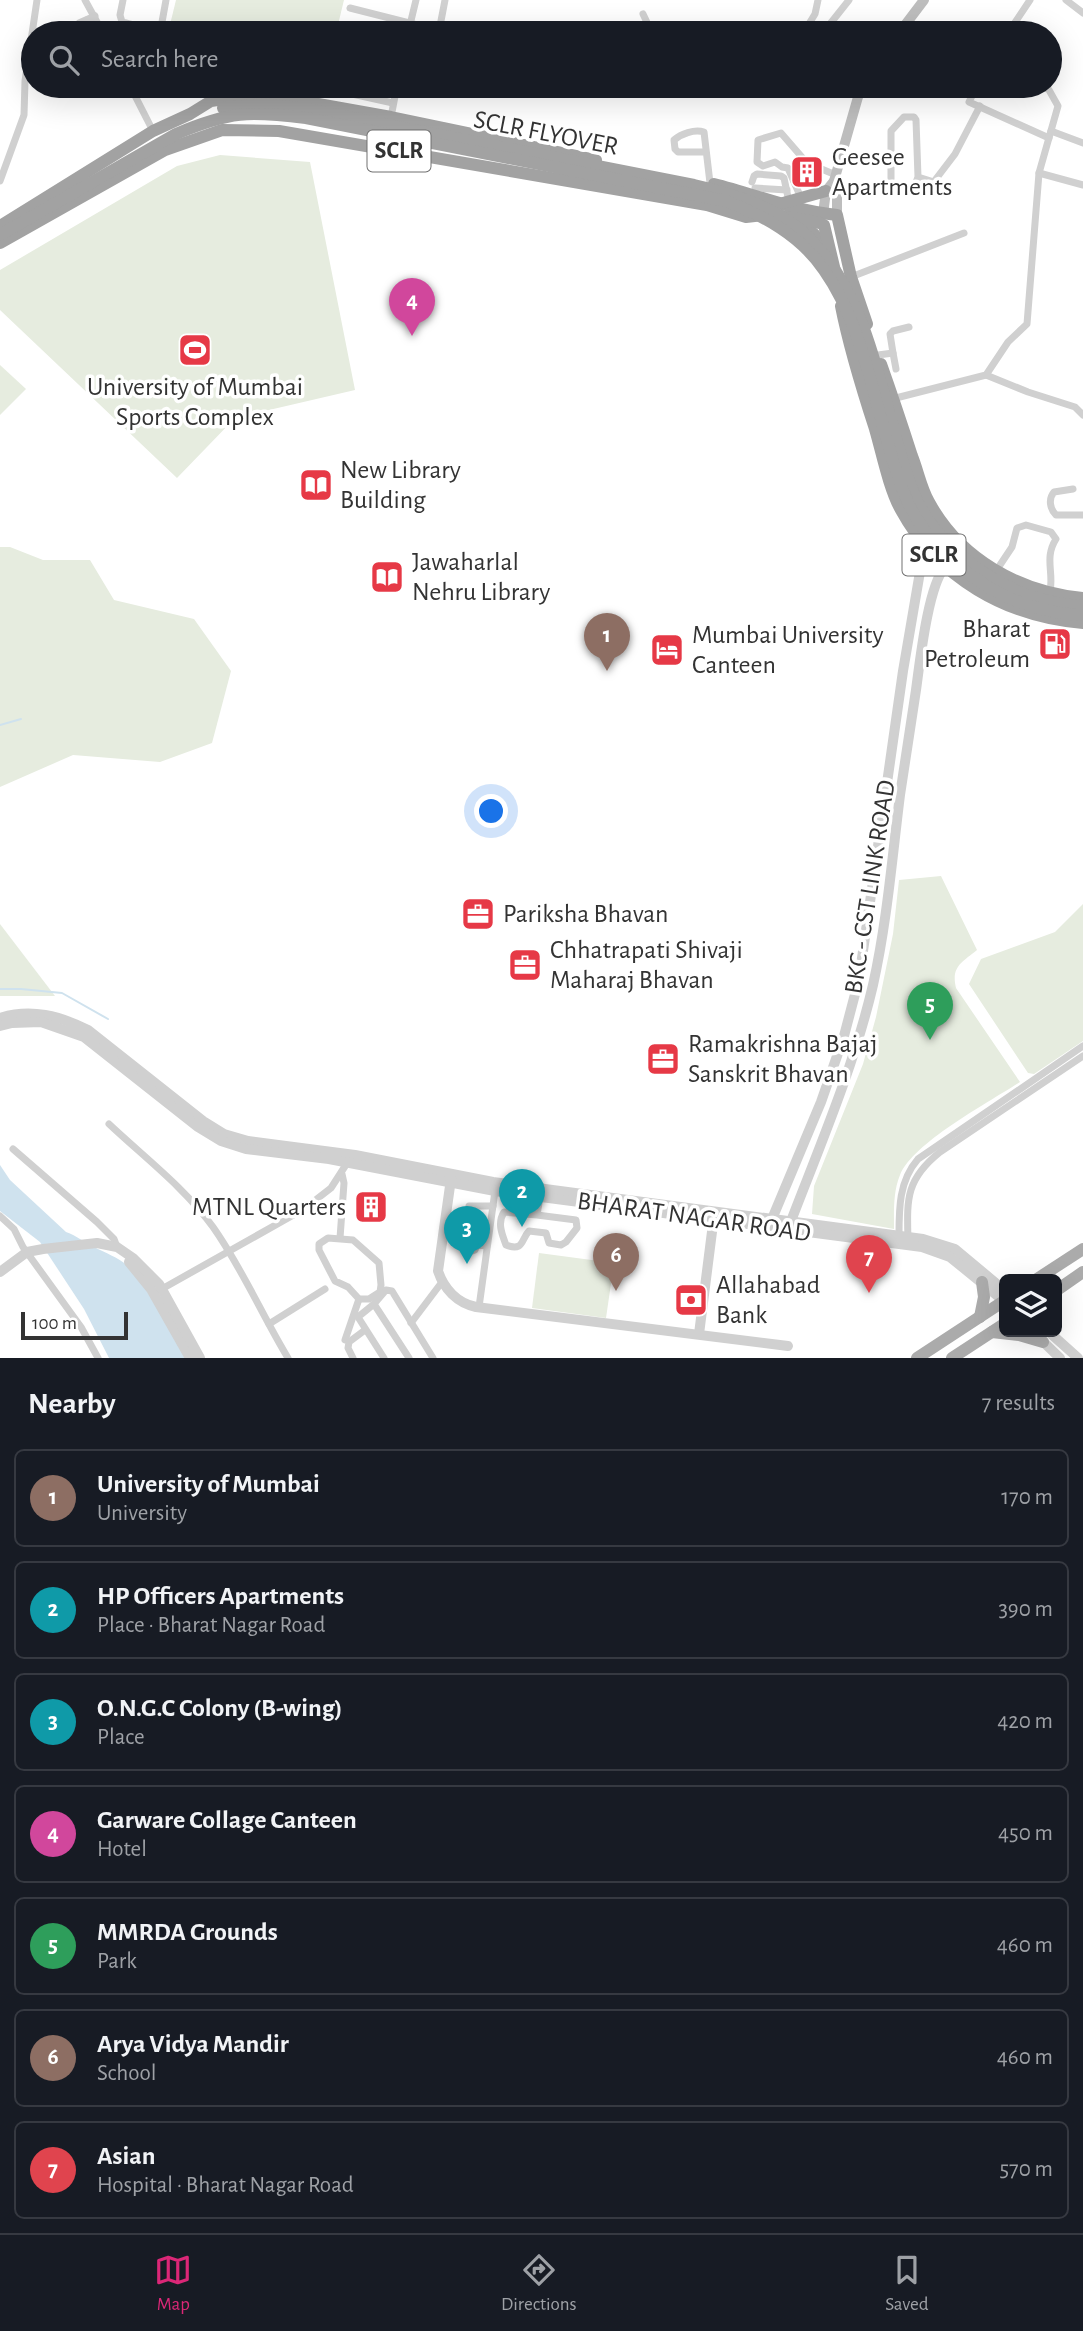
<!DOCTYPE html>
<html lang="en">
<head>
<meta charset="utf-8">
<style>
  :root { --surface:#171b24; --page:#242831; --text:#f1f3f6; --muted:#9ea1a6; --line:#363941; --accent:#db2777 }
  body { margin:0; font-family:"Alegreya Sans",sans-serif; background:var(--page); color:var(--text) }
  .controls { position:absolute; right:21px; bottom:21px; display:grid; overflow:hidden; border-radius:10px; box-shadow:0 7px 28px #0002 }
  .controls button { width:63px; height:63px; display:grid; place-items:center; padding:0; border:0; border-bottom:2px solid var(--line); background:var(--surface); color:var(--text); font:35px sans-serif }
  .scale { position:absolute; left:21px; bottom:18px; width:107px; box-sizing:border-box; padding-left:7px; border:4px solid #333; border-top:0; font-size:19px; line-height:24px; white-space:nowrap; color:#333; -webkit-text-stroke:5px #fff; paint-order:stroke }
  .you { position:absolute; left:492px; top:812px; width:24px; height:24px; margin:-18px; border:5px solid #fff; border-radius:50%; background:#1a73e8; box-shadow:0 0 0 10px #1a73e833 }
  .badge { display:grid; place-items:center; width:46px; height:46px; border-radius:50%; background:var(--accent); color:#fff; font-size:23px; font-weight:700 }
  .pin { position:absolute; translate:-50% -58px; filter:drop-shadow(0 2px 4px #0008) }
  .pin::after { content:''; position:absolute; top:37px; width:24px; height:21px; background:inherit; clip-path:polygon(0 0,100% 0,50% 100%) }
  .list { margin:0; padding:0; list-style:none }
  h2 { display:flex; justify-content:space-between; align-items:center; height:91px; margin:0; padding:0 28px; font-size:30px }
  h2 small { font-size:23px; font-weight:400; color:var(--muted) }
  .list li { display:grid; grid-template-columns:46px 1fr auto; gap:21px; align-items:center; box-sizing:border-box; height:98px; margin:0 14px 14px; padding:0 14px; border:2px solid var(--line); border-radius:10px }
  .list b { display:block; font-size:26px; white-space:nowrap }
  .list p { margin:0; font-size:23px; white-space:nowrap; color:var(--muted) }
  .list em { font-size:23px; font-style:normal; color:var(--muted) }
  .icon { flex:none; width:38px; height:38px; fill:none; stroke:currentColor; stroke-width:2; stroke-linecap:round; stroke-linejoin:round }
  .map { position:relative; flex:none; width:1083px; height:1358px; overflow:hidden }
  .search { position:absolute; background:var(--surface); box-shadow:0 7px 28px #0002; left:21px; right:21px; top:21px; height:77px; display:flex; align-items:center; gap:18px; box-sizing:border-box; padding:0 24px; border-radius:38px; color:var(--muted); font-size:26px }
  .sheet { height:875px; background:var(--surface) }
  nav { display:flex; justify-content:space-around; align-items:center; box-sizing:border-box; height:98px; border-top:2px solid var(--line); background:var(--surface); font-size:19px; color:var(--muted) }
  nav a { display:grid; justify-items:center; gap:4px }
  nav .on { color:var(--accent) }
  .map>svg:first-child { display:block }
  .green { fill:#e6ecdf }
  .water { fill:#cfe2ee }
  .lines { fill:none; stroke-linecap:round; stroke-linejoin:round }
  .stream { stroke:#cfe2ee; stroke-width:2 }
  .minor { stroke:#d0d0d0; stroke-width:7 }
  .tertiary { stroke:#d0d0d0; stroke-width:10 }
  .secondary { stroke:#bdbdbd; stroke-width:10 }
  .primary { stroke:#ababab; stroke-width:12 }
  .trunk { stroke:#a2a2a2; stroke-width:12 }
  .trunk-bridge { stroke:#a2a2a2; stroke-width:12 }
  .labels { text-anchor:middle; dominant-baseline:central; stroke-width:7; stroke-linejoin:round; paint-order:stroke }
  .shield { fill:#fff; stroke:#707070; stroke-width:2 }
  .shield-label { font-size:24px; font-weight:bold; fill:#333 }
  .street-label { font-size:26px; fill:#333; stroke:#fff }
  .poi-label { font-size:26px; fill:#333; stroke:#fff; text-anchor:start }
</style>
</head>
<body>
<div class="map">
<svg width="1083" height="1358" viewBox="0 0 1083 1358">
  <rect width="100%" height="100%" fill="#fff"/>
  <g class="green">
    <polygon points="176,0 344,0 336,33 168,33"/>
    <polygon points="220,155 310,162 355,390 235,418 177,478 0,310 0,270 177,166"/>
    <polygon points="0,365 26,389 0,415"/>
    <polygon points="0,547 10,547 43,560 90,560 114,600 194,619 231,671 212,743 160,762 73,755 0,787"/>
    <path d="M 941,876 L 977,950 C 961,963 951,967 956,988 L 1020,1082 C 988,1103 914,1142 900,1175 C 893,1192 894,1211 894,1229 L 812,1214 L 814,1186 L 863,1064 L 876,1017 L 893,934 L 899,880 Z"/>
    <polygon points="1083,904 1083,1041 1034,1074 1028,1073 969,984 981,959 1055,932"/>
    <polygon points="0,924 55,996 0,996"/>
    <polygon points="539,1253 614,1263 606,1318 532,1308"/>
  </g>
  <path class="water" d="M 0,1165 L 10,1180 L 66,1232 C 77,1236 84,1242 94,1247 C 106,1253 117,1257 128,1266 C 152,1285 171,1330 185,1358 L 109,1358 L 84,1309 L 40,1242 L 0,1211 Z"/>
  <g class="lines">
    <g class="stream">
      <polyline points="0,725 21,719"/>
      <polyline points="0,989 21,989 62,993 108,1019"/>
    </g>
    <g class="minor">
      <polyline points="85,0 103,33"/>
      <polyline points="123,0 120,15 122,22 160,32"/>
      <polyline points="1066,0 1083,13"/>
      <polyline points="350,8 433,29 440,26 445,0"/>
      <polyline points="643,14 652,33"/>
      <polyline points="87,20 90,33"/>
      <polyline points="807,27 815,14 818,0"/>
      <polyline points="74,33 79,23 95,16"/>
      <polyline points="160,33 166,0"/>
      <polyline points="408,33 416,0"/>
      <polyline points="773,33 807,27 826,29 849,0"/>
      <polyline points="1008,33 1030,0"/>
      <polyline points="130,86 153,131"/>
      <polyline points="232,86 234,97"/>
      <polyline points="316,86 393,103"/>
      <polyline points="977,86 969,102 1049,138"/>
      <polyline points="1043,86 1049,90 1058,106 1039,173 1083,185"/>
      <polyline points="391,117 397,86"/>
      <polyline points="1051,131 1083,143"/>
      <path d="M 706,152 L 678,152 L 675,149 L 674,140 C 681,134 694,129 704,132 C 706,149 708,166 710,183"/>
      <path d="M 918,177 L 916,120 L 914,117 L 904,117 L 891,131 L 891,184 C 897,188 908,187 915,185 L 918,177 L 934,182"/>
      <polyline points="0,181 24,115 25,81 37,0"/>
      <polyline points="752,182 754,176 757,174 781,176 784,178 789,202"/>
      <polyline points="755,188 787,190"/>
      <polyline points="926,192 955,154 980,106"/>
      <polyline points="801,198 788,168 782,167 775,162 763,166 757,162 758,140 781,133 807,163 836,175"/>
      <polyline points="851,277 964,233"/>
      <polyline points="893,353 896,369"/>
      <polyline points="878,355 893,353 890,334 893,331 909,327"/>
      <polyline points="986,375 1028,392 1075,407 1083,415"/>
      <polyline points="892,399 986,375 1008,342 1027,324 1039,173"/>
      <path d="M 1073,489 L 1054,492 C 1048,499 1050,509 1056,515 L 1083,515"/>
      <path d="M 996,571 L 1012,547 L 1017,528 L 1026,525 L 1051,532 L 1056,539 C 1044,558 1054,572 1050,592"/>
      <path d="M 109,1124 C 144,1157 185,1188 213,1227 C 242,1268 262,1315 288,1358"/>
      <polyline points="13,1149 97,1222 114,1239 117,1247"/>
      <polyline points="469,1206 493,1206"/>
      <path d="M 537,1215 L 576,1220 L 577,1228 L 566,1242 L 561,1245 L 549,1243 L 546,1233 L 529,1231 C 521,1239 524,1252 506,1245 C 502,1234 497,1223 504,1212 L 537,1215 L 540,1197"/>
      <polyline points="0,1216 14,1229 23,1247 81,1327 98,1358"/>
      <polyline points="472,1235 477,1245"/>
      <polygon points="328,1238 353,1240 379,1263 381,1285 380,1292 369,1299 359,1299 348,1287 335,1281 319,1250 319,1244"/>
      <polyline points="340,1238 344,1183 342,1174"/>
      <path d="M 899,1240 C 899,1211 898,1182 918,1159 L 1083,1046"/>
      <path d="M 908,1241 C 907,1200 905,1180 940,1152 L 1083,1056"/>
      <polyline points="469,1252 475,1250 477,1245 487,1246"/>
      <polyline points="160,1290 304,1209 331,1188 349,1160"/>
      <polyline points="374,1304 358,1317 384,1358"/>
      <polyline points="479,1307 495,1191"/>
      <polyline points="411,1323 442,1282"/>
      <polyline points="269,1324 325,1289"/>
      <polyline points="345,1340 359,1299"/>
      <polyline points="353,1358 348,1348 349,1342 365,1330"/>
      <polyline points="409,1358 374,1304 386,1290 392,1291 433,1358"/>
    </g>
    <g class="tertiary">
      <path d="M 0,1018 C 31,1008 60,1016 88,1030 L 203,1121 L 224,1134 L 248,1141 L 355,1155 L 493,1182 L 923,1239 L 955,1249 L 1004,1290"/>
      <polyline points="0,1026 12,1023 41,1022 84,1037 198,1127 221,1141 246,1149 329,1159 495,1191 922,1247 950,1257 1004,1301"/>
      <path d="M 451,1179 L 438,1271 C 444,1289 457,1303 476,1307 L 788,1346"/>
      <polyline points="772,1219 821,1102 844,1036 859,979 903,671 921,566 922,543"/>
      <path d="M 791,1221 C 821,1143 854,1066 873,985 C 887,922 892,859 900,795 C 905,760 911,725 916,690 C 920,661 928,586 945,567"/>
      <polyline points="129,1262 151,1289 190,1358"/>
      <polyline points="0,1272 27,1252 43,1249 97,1243 117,1247 133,1258 159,1284 200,1358"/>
      <polyline points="1033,1332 1060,1358"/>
      <polyline points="1049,1332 1078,1358"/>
      <polyline points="699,1334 714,1216"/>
    </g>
    <g class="secondary">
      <polyline points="899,33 924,0"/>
      <polyline points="834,181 837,185 837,215"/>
      <polyline points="823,214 826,191 834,181 858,97 863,86"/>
    </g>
    <g class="primary">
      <polyline points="1037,1279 1083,1249"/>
      <polyline points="1057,1290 1083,1272"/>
      <polyline points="980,1317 984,1297 982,1282"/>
      <polyline points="992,1332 1019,1335 1043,1342"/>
      <polyline points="917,1358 1004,1301"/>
      <polyline points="952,1358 1004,1324"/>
    </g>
    <g class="trunk">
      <path d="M 714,184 C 755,194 794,211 837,215 L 851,277 L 867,324"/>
      <polyline points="783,203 826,191"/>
      <polyline points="800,223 814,234 828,252"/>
      <polyline points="0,226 153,131 190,114 211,101 249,95 279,97 391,117 596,160"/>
      <polyline points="0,243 165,150 222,130 279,131 707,205 746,217 771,214 820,223 824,225 835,271"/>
      <path d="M 841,306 C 849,347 862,389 875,429 C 882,453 889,489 901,510 C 938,578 1007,617 1083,623"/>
      <path d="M 881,364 C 892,395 902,425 912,456 C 918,471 921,488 929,502 C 960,559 1019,592 1083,598"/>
    </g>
    <g class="trunk-bridge">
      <path d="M 223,108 L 263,104 L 307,109 L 694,185 C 737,195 781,208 812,241 C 877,309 881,411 914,494 C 927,526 955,554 984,573 C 1012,592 1049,605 1083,606"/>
      <path d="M 0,235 L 176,134 C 230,111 249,111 306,118 L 726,201 C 764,216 800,235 824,270 C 870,335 876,425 906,498 C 920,532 949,561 979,581 C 1008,601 1047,614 1083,615"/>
    </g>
  </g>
  <defs>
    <symbol id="building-square" viewBox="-11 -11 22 22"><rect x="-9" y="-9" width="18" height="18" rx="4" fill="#e63946" stroke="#fff"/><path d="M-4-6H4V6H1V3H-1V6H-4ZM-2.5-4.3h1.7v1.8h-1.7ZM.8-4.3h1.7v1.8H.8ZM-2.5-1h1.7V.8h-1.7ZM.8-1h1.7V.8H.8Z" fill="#fff"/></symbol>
    <symbol id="stadium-square" viewBox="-11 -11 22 22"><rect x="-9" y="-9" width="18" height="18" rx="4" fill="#e63946" stroke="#fff"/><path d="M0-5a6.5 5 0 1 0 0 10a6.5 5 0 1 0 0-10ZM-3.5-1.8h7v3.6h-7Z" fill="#fff"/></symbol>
    <symbol id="library-square" viewBox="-11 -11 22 22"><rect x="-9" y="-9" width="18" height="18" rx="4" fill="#e63946" stroke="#fff"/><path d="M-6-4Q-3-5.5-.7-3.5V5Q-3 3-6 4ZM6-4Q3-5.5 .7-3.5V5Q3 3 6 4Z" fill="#fff"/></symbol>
    <symbol id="fuel-square" viewBox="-11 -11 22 22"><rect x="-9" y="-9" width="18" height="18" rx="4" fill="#e63946" stroke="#fff"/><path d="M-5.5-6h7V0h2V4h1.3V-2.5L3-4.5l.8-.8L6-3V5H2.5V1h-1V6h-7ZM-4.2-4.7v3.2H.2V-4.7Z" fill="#fff"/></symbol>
    <symbol id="hotel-square" viewBox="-11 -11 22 22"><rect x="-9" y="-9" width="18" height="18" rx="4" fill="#e63946" stroke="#fff"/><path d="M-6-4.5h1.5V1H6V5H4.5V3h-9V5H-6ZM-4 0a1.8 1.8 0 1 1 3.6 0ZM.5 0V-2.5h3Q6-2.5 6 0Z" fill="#fff"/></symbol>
    <symbol id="office-square" viewBox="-11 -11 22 22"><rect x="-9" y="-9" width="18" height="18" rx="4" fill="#e63946" stroke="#fff"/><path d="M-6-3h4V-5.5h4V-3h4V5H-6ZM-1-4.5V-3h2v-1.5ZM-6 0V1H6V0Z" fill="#fff"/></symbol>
    <symbol id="bank-square" viewBox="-11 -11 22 22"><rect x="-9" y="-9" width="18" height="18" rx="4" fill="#e63946" stroke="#fff"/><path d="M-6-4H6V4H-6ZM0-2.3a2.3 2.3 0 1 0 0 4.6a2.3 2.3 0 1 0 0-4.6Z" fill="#fff"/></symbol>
  </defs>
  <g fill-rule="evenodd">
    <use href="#building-square" x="788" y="153" width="38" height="38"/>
    <use href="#stadium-square" x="176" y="331" width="38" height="38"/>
    <use href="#library-square" x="297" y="466" width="38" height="38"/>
    <use href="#library-square" x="368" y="558" width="38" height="38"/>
    <use href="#fuel-square" x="1036" y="625" width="38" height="38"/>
    <use href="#hotel-square" x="648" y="631" width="38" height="38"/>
    <use href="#office-square" x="459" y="895" width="38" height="38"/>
    <use href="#office-square" x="506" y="946" width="38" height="38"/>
    <use href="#office-square" x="644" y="1040" width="38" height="38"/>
    <use href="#building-square" x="352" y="1188" width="38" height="38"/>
    <use href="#bank-square" x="672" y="1281" width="38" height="38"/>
  </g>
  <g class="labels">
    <g class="shield">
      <rect x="367.5" y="130.5" width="63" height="41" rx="5"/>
      <rect x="902.5" y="534.5" width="63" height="41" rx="5"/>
    </g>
    <g class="shield-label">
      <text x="399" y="151">SCLR</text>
      <text x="934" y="555">SCLR</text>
    </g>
    <g class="street-label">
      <text transform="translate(546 133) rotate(11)">SCLR FLYOVER</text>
      <text transform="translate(870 887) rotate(-81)">BKC - CST LINK ROAD</text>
      <text transform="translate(694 1217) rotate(8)">BHARAT NAGAR ROAD</text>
    </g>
    <g class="poi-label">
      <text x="832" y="157">Geesee<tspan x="832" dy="30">Apartments</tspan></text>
      <text x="195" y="387" text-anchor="middle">University of Mumbai<tspan x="195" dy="30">Sports Complex</tspan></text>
      <text x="340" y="470">New Library<tspan x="340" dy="30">Building</tspan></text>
      <text x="412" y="562">Jawaharlal<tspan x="412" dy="30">Nehru Library</tspan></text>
      <text x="1030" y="629" text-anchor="end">Bharat<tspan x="1030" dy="30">Petroleum</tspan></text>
      <text x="692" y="635">Mumbai University<tspan x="692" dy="30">Canteen</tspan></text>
      <text x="503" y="914">Pariksha Bhavan</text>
      <text x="550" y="950">Chhatrapati Shivaji<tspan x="550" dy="30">Maharaj Bhavan</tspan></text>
      <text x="688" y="1044">Ramakrishna Bajaj<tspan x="688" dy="30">Sanskrit Bhavan</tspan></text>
      <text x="346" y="1207" text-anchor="end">MTNL Quarters</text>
      <text x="716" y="1285">Allahabad<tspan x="716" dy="30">Bank</tspan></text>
    </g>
  </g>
</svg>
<div class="controls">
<button><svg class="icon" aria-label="layers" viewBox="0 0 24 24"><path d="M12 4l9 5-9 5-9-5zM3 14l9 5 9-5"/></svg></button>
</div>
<div class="scale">100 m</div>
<div class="you"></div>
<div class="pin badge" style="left:607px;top:671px;background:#8d6e63">1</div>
<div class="pin badge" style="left:522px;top:1227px;background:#0f9aa8">2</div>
<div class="pin badge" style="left:467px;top:1264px;background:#0f9aa8">3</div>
<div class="pin badge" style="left:412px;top:336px;background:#d1479c">4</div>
<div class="pin badge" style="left:930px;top:1040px;background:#2e9e5b">5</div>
<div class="pin badge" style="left:616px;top:1291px;background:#8d6e63">6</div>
<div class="pin badge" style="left:869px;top:1293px;background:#e0444e">7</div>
<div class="search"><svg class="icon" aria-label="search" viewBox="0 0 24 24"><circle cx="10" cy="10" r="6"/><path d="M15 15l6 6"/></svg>Search here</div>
</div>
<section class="sheet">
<h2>Nearby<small>7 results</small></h2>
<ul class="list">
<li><span class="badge" style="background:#8d6e63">1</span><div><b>University of Mumbai</b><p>University</p></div><em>170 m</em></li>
<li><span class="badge" style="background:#0f9aa8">2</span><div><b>HP Officers Apartments</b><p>Place · Bharat Nagar Road</p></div><em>390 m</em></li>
<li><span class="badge" style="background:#0f9aa8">3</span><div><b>O.N.G.C Colony (B-wing)</b><p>Place</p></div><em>420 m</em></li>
<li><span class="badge" style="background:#d1479c">4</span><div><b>Garware Collage Canteen</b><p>Hotel</p></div><em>450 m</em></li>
<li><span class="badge" style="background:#2e9e5b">5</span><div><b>MMRDA Grounds</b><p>Park</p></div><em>460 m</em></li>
<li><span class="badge" style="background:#8d6e63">6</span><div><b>Arya Vidya Mandir</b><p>School</p></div><em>460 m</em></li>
<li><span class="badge" style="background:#e0444e">7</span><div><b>Asian</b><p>Hospital · Bharat Nagar Road</p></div><em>570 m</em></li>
</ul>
</section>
<nav>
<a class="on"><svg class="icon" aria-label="map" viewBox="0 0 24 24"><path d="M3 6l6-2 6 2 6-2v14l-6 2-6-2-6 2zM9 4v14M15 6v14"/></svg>Map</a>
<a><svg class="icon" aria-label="directions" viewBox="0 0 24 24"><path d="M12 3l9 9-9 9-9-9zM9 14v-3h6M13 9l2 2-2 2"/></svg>Directions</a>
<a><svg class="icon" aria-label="saved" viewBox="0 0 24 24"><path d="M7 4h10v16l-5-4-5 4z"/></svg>Saved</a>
</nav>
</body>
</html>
